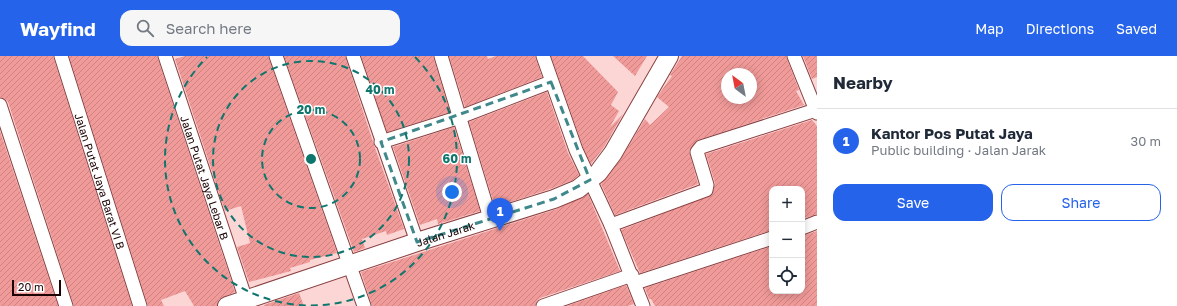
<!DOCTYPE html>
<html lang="en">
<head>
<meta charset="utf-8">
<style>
  :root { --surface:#fff; --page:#f6f6f7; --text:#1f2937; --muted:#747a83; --line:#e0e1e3; --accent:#2563eb }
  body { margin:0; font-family:"Golos Text",sans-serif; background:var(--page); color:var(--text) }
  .controls { position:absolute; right:12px; bottom:12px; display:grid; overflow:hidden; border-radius:8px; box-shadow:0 2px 10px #0003 }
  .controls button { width:36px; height:36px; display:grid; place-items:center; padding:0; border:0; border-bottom:1px solid var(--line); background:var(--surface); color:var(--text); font:20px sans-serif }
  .compass { position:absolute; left:721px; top:12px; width:36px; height:36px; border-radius:50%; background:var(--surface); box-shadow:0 2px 10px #0003; rotate:328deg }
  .scale { position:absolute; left:12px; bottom:10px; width:49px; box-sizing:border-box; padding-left:4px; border:2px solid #1c0203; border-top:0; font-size:11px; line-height:14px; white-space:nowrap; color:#1c0203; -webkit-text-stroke:3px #fff; paint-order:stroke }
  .you { position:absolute; left:452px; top:136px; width:14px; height:14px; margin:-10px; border:3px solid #fff; border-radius:50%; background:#1a73e8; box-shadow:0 0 0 6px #1a73e833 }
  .badge { display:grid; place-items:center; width:26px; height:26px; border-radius:50%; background:var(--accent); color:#fff; font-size:13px; font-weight:700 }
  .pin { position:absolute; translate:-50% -33px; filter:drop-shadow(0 1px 2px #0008) }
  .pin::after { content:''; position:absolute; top:21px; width:14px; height:12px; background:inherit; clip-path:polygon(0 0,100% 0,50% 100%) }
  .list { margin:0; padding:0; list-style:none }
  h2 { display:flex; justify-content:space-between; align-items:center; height:52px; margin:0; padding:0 16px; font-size:17px }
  h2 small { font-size:13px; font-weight:400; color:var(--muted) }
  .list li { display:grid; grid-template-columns:26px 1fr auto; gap:12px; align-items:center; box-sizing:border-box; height:64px; padding:0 16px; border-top:1px solid var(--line) }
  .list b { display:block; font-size:15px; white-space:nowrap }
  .list p { margin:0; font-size:13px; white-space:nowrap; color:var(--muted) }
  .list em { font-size:13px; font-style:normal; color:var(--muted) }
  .actions { display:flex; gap:8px; padding:12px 16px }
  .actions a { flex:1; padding:9px 0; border:1px solid var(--accent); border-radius:12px; text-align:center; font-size:14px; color:var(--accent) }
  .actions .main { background:var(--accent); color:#fff }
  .icon { flex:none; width:22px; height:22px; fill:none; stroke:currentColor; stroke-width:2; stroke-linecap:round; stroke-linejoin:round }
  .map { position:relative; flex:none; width:817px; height:250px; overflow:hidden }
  header { display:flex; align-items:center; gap:24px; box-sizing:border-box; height:56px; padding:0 20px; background:var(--accent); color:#fff }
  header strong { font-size:19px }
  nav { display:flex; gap:22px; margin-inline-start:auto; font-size:14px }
  .search { width:280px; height:36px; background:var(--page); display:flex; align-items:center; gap:10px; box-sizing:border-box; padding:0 14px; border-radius:12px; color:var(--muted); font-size:15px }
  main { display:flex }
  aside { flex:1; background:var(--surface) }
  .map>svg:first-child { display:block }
  .building { fill:url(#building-hatch); fill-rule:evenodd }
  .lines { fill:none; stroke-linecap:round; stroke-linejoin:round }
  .street-casing { stroke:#8c4041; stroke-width:15 }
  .secondary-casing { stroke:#8c4041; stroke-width:20 }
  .street { stroke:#fff; stroke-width:13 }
  .secondary { stroke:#fff; stroke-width:18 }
  .marked { fill:none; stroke:#40888c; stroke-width:3; stroke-dasharray:8 5; stroke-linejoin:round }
  .ring { fill:none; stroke:#0f766e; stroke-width:2; stroke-dasharray:7 5 }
  .labels { text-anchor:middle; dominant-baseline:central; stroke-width:3; stroke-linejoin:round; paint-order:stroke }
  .street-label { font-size:11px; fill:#1c0203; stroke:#fff }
  .centre { fill:#0f766e; stroke:#fff; stroke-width:2 }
  .ring-label { font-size:12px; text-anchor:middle; font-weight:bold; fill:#0f766e; stroke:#fff; stroke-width:3; stroke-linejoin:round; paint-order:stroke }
</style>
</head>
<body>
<header>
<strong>Wayfind</strong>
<div class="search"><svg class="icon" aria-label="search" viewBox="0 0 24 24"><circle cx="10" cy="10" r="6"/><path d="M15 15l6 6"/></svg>Search here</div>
<nav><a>Map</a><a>Directions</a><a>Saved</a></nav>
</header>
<main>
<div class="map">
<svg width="817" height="250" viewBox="0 0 817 250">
  <defs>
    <pattern id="building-hatch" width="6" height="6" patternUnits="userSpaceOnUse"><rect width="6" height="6" fill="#f09a99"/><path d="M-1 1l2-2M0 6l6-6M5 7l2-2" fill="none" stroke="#cd8382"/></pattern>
  </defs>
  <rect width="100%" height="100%" fill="#fcd6d5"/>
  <g class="building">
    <polygon points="0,0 53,0 132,250 74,250 8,46 5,43 0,41"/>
    <polygon points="69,0 157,0 235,236 219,243 217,250 194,250 185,235 161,244 164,250 148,250"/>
    <polygon points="185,0 268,0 337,197 310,204 310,206 290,212 291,215 249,226 237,191 250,187 241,150 225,155 175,3"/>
    <polygon points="284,0 345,0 374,89 404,173 387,179 386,175 362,183 365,192 354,196"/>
    <polygon points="361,0 433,0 450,56 387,76"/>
    <polygon points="449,0 487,0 488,3 496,0 535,0 542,21 465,51"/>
    <polygon points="551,0 583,0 618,36 611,49 619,55 610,71 623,58 604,91 591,108 583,91"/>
    <polygon points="613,0 647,0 635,20"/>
    <path d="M 682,0 L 786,0 L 799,34 L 796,35 L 804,49 L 698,84 L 689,95 L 698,128 L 615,159 L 601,128 L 621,103 L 645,63 L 650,69 L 669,51 L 657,41 L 672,20 L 670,19 ZM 727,18 L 751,18 L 751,42 L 727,42 Z"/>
    <polygon points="803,0 817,0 817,21 812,23"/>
    <polygon points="547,36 568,97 579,119 573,124 550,133 495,151 469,66"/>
    <polygon points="812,64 817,70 817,158 802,163 802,133 772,133 772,174 640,217 621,174 712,139 715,127 706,98"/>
    <polygon points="454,71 480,155 438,168 437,163 420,169 393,91"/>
    <polygon points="0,75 58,250 0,250"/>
    <polygon points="588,138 620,215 540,242 537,245 535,250 372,250 361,216 557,153"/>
    <polygon points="817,175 817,250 655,250 651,243 649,243 645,232 772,190 772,235 802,235 802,180"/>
    <polygon points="626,229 634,248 628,250 567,250"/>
    <polygon points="299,237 304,250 264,250 264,249"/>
  </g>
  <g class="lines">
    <defs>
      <g id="street">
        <path id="s1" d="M 61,0 L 140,250"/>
        <path id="s2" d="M 165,0 L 248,250"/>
        <polyline points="276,0 364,250"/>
        <polyline points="353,0 417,186"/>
        <polyline points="441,0 490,162"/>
        <polyline points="543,0 576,94 611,169 643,250"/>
        <polyline points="794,0 817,57"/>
        <polyline points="0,49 66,250"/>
        <polyline points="381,86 460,61 551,26"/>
        <polyline points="611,169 706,134 707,129 697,96 701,91 816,54"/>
        <polyline points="802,172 817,166"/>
        <polyline points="635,227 772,182"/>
        <polyline points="543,250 632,219"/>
      </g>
      <g id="secondary">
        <path id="s3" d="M 227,250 L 417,186 L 554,143 L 578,133 L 598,117 L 613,97 L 669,0"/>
      </g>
    </defs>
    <use href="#street" class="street-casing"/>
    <use href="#secondary" class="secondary-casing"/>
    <use href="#street" class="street"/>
    <use href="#secondary" class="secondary"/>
  </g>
  <path class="marked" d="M 551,26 L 590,124 L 554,143 L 417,186 L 381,86 Z"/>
  <g class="ring">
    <circle cx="311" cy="103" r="49"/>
    <circle cx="311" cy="103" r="98"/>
    <path d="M415 1A146 146 0 1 1 207 1"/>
  </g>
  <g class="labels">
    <g class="street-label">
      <text stroke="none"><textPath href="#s2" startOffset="128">Jalan Putat Jaya Lebar B</textPath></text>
      <text stroke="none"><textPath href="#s1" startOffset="131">Jalan Putat Jaya Barat VI B</textPath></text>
      <text stroke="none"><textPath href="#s3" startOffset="230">Jalan Jarak</textPath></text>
    </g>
  </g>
  <circle cx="311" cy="103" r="6" class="centre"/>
  <g class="ring-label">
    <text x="380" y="38">40 m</text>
    <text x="311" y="58">20 m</text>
    <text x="457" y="107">60 m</text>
  </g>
</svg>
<div class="controls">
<button>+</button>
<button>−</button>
<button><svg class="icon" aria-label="locate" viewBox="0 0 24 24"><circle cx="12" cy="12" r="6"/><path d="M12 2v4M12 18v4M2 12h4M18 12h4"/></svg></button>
</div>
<svg class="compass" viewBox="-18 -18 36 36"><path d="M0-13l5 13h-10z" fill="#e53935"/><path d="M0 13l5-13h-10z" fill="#747a83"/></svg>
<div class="scale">20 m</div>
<div class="you"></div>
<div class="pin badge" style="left:500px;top:175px">1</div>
</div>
<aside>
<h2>Nearby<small></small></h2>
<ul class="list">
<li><span class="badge">1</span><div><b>Kantor Pos Putat Jaya</b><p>Public building · Jalan Jarak</p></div><em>30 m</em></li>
</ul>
<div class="actions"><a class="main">Save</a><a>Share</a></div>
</aside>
</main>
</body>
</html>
